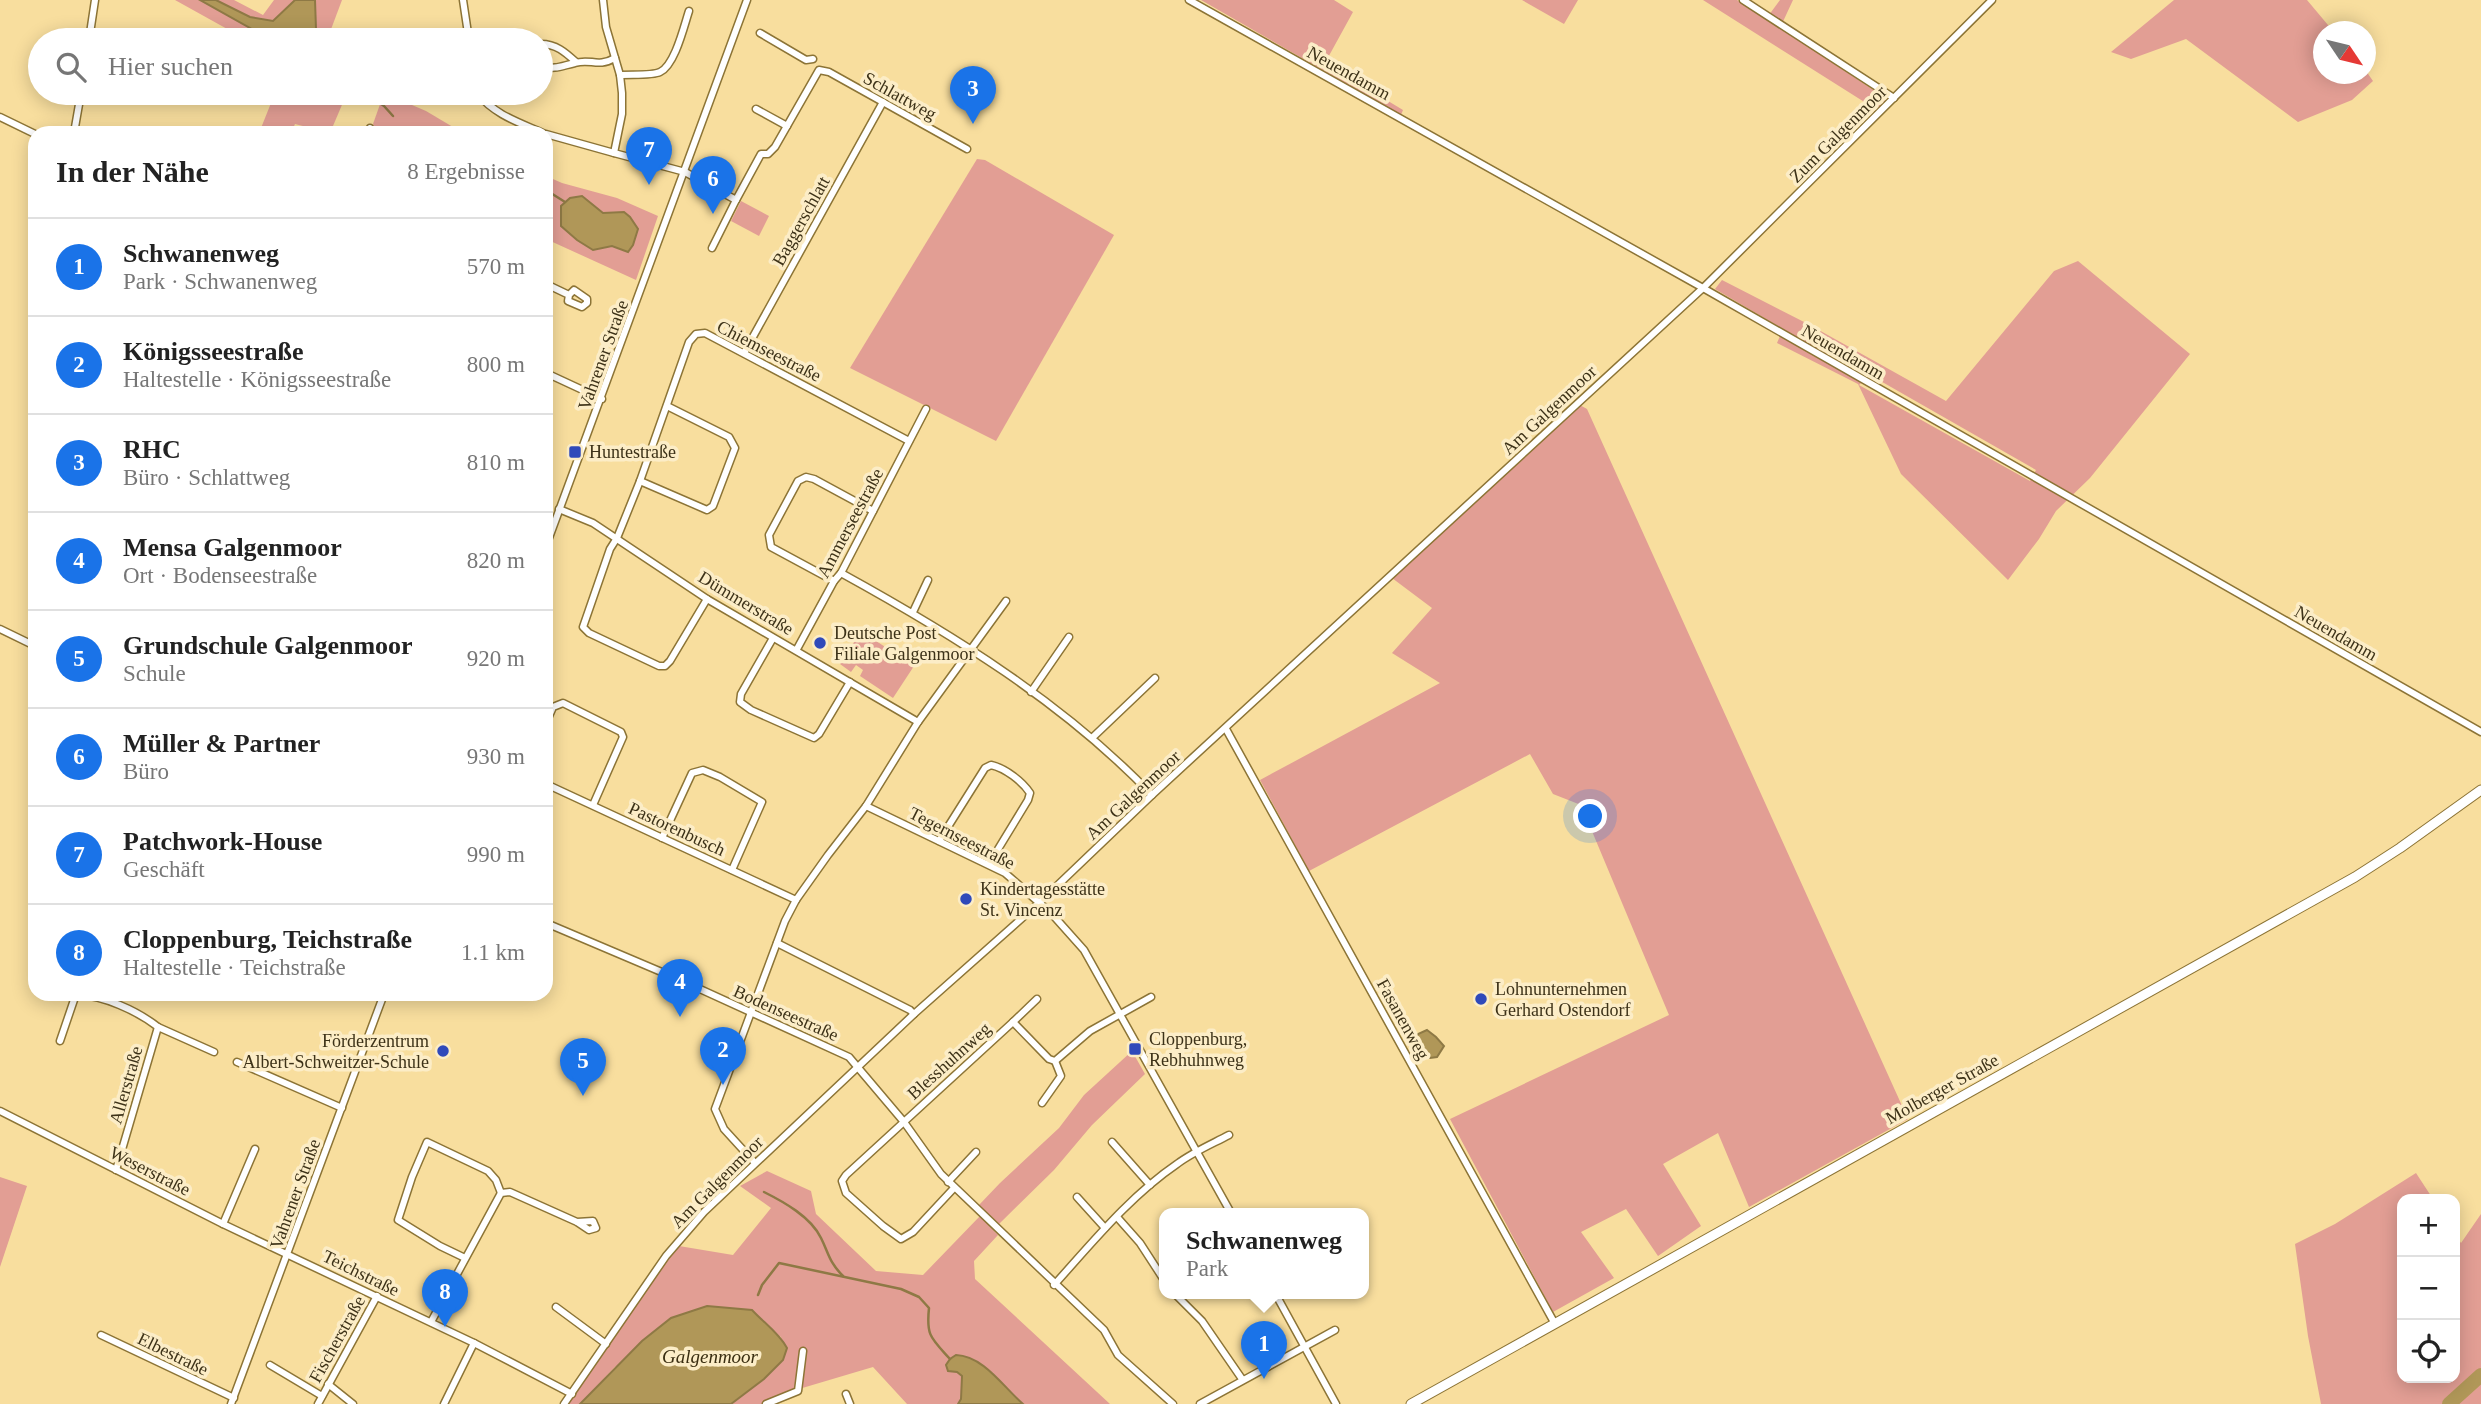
<!DOCTYPE html>
<html lang="de">
<head>
<meta charset="utf-8">
<style>
  :root { --surface:#fff; --page:#f2f2f2; --text:#222; --muted:#767676; --line:#e0e0e0; --accent:#1a73e8 }
  body { margin:0; font-family:Georgia,serif; background:var(--page); color:var(--text) }
  .controls { position:absolute; right:21px; bottom:21px; display:grid; overflow:hidden; border-radius:14px; box-shadow:0 4px 18px #0003 }
  .controls button { width:63px; height:63px; display:grid; place-items:center; padding:0; border:0; border-bottom:2px solid var(--line); background:var(--surface); color:var(--text); font:35px sans-serif }
  .compass { position:absolute; left:2313px; top:21px; width:63px; height:63px; border-radius:50%; background:var(--surface); box-shadow:0 4px 18px #0003; rotate:125deg }
  .you { position:absolute; left:1591px; top:817px; width:24px; height:24px; margin:-18px; border:5px solid #fff; border-radius:50%; background:#1a73e8; box-shadow:0 0 0 10px #1a73e833 }
  .badge { display:grid; place-items:center; width:46px; height:46px; border-radius:50%; background:var(--accent); color:#fff; font-size:23px; font-weight:700 }
  .pin { position:absolute; translate:-50% -58px; filter:drop-shadow(0 2px 4px #0008) }
  .pin::after { content:''; position:absolute; top:37px; width:24px; height:21px; background:inherit; clip-path:polygon(0 0,100% 0,50% 100%) }
  .popup { position:absolute; left:1159px; top:1208px; width:210px; height:91px; box-sizing:border-box; display:grid; place-content:center; border-radius:14px; background:var(--surface); filter:drop-shadow(0 2px 5px #0005); font-size:23px; white-space:nowrap; color:var(--muted) }
  .popup b { font-size:26px; color:var(--text) }
  .popup::after { content:''; position:absolute; left:50%; top:100%; margin-left:-14px; border:14px solid transparent; border-top-color:var(--surface) }
  .list { margin:0; padding:0; list-style:none }
  h2 { display:flex; justify-content:space-between; align-items:center; height:91px; margin:0; padding:0 28px; font-size:30px }
  h2 small { font-size:23px; font-weight:400; color:var(--muted) }
  .list li { display:grid; grid-template-columns:46px 1fr auto; gap:21px; align-items:center; box-sizing:border-box; height:98px; padding:0 28px; border-top:2px solid var(--line) }
  .list b { display:block; font-size:26px; white-space:nowrap }
  .list p { margin:0; font-size:23px; white-space:nowrap; color:var(--muted) }
  .list em { font-size:23px; font-style:normal; color:var(--muted) }
  .icon { flex:none; width:38px; height:38px; fill:none; stroke:currentColor; stroke-width:2; stroke-linecap:round; stroke-linejoin:round }
  .map { position:relative; flex:none; width:2481px; height:1404px; overflow:hidden }
  .search { position:absolute; background:var(--surface); box-shadow:0 4px 18px #0003; left:28px; top:28px; width:525px; height:77px; display:flex; align-items:center; gap:18px; box-sizing:border-box; padding:0 24px; border-radius:38px; color:var(--muted); font-size:26px }
  .panel { position:absolute; background:var(--surface); box-shadow:0 4px 18px #0003; left:28px; top:126px; width:525px; height:875px; border-radius:21px }
  .map>svg:first-child { display:block }
  .green { fill:#e29e94; fill-rule:evenodd }
  .water { fill:#b09758; stroke:#8e7945; stroke-width:2 }
  .lines { fill:none; stroke-linecap:round; stroke-linejoin:round }
  .stream { stroke:#8e7945; stroke-width:2.5 }
  .river { stroke:#b09758; stroke-width:14 }
  .street-casing { stroke:#8c7436; stroke-width:9 }
  .secondary-casing { stroke:#8c7436; stroke-width:11 }
  .street { stroke:#fff; stroke-width:6 }
  .secondary { stroke:#fff; stroke-width:9 }
  .poi-dot { fill:#2f49ba; stroke:#fcedc7; stroke-width:2.5 }
  .labels { text-anchor:middle; dominant-baseline:central; stroke-width:7; stroke-linejoin:round; paint-order:stroke }
  .street-label { font-size:18px; fill:#3d3218; stroke:#fcedc7 }
  .poi-label { font-size:18px; fill:#3d3218; stroke:#fcedc7; text-anchor:start }
  .water-label { font-size:19px; font-style:italic; fill:#3a2e11; stroke:#fcedc7 }
</style>
</head>
<body>
<div class="map">
<svg width="2481" height="1404" viewBox="0 0 2481 1404">
  <rect width="100%" height="100%" fill="#f8de9e"/>
  <g class="green">
    <polygon points="175,0 234,0 263,15 274,0 342,0 327,40 247,40"/>
    <polygon points="1201,0 1334,0 1353,12 1325,63 1403,110 1401,115"/>
    <polygon points="1522,0 1578,0 1564,24"/>
    <polygon points="1703,0 1737,0 1766,19 1780,0 1793,0 1780,28 1887,99 1877,110"/>
    <polygon points="2174,0 2307,0 2333,31 2324,32 2324,74 2366,74 2366,71 2373,81 2352,100 2298,122 2186,39 2131,59 2111,52"/>
    <polygon points="275,93 347,93 330,133 295,124 291,133 259,133"/>
    <polygon points="384,93 426,111 463,133 383,133 376,131 373,124"/>
    <polygon points="977,159 985,160 1114,235 996,441 850,368"/>
    <polygon points="546,176 562,183 617,198 658,216 636,280 546,239"/>
    <polygon points="741,201 769,216 759,236 731,221"/>
    <path d="M 2078,261 L 2190,354 L 2090,478 L 2056,511 L 2039,539 L 2008,580 L 1901,474 L 1858,384 L 1777,343 L 1783,329 L 1715,289 L 1722,280 L 1808,324 L 1946,401 L 2054,271 ZM 1870,375 L 2036,470 L 2030,481 L 1859,385 Z"/>
    <polygon points="1578,404 1587,409 1908,1119 1749,1207 1718,1133 1663,1164 1701,1226 1658,1256 1626,1209 1581,1232 1614,1278 1553,1312 1450,1119 1669,1015 1581,805 1553,794 1530,754 1309,871 1260,780 1440,683 1392,653 1432,608 1392,578"/>
    <polygon points="861,631 914,666 893,698 860,676 863,670 856,665 851,672 840,664"/>
    <polygon points="1132,1051 1145,1074 1092,1125 1054,1170 999,1224 979,1205 1000,1183 1059,1128 1084,1095"/>
    <polygon points="767,1171 811,1191 816,1214 876,1271 923,1275 980,1216 998,1235 974,1261 975,1279 1110,1404 907,1404 873,1367 799,1389 763,1404 731,1404 764,1379 783,1360 781,1337 766,1326 752,1310 615,1367 580,1404 567,1404 672,1252 679,1246 733,1255 771,1208 740,1186"/>
    <polygon points="2416,1173 2433,1199 2402,1199 2402,1378 2455,1378 2455,1234 2461,1243 2481,1214 2481,1404 2321,1404 2308,1336 2295,1244 2335,1224"/>
    <polygon points="0,1177 27,1186 0,1267"/>
  </g>
  <g class="water">
    <polygon points="200,0 216,0 250,17 273,21 295,0 315,0 316,29 309,40 295,37 292,40 279,40 276,31 257,32"/>
    <polygon points="582,196 603,213 624,212 630,217 638,229 633,245 628,252 612,246 593,250 577,240 561,226 561,206 570,198"/>
    <path d="M 1427,1030 L 1436,1037 L 1444,1046 L 1437,1057 L 1430,1058 C 1421,1053 1422,1043 1414,1039 L 1418,1034 Z"/>
    <path d="M 707,1306 L 752,1310 C 764,1323 779,1333 787,1348 L 783,1360 L 764,1379 L 731,1404 L 580,1404 L 642,1341 L 671,1318 Z"/>
    <path d="M 956,1355 C 984,1356 1004,1388 1023,1404 L 958,1404 L 961,1399 L 962,1376 L 957,1372 L 948,1371 L 946,1365 L 950,1359 Z"/>
  </g>
  <g class="lines">
    <g class="stream">
      <polyline points="367,93 384,106 393,116"/>
      <polyline points="546,190 565,202"/>
      <path d="M 764,1192 C 784,1202 811,1217 821,1238 C 829,1254 829,1262 843,1276"/>
      <path d="M 758,1295 L 762,1285 L 779,1263 L 901,1289 L 919,1297 L 929,1308 C 926,1336 931,1338 950,1359"/>
    </g>
    <polyline class="river" points="2449,1404 2481,1375"/>
    <defs>
      <g id="street">
        <polyline points="463,0 469,40"/>
        <polyline points="603,0 606,27 620,75 622,93 622,114 614,153 685,172 736,200 761,154 768,154 775,147 819,70 829,72 967,149"/>
        <polyline points="1189,0 1703,288 2481,732"/>
        <polyline points="1743,0 1894,98"/>
        <polyline points="760,33 806,60 813,59"/>
        <polyline points="89,40 95,0"/>
        <path d="M 541,44 C 556,44 565,52 576,62"/>
        <path d="M 541,66 C 556,70 561,66 575,63 C 591,58 597,68 615,58"/>
        <path d="M 620,75 C 630,74 652,76 660,72 C 675,65 684,26 689,11"/>
        <path d="M 477,93 C 495,115 518,122 543,133"/>
        <polyline points="756,109 787,126"/>
        <polyline points="0,117 35,134"/>
        <polyline points="74,133 81,93"/>
        <polyline points="368,133 370,128"/>
        <polyline points="546,134 614,153"/>
        <polyline points="712,248 736,200"/>
        <polyline points="546,284 569,295 568,301 582,307 587,303 587,299 574,290 569,295"/>
        <polyline points="744,353 883,102"/>
        <polyline points="546,373 602,399"/>
        <polyline points="640,481 707,510 713,506 735,448 729,437 667,406"/>
        <polyline points="559,509 593,523 707,599 918,722"/>
        <polyline points="546,546 747,0"/>
        <path d="M 841,573 C 952,634 1064,703 1152,795"/>
        <polyline points="834,581 771,547 769,535 798,481 806,477 814,479 873,511"/>
        <polyline points="707,599 670,661 665,666 659,666 589,633 583,627 610,549 617,538 640,481 689,342 696,334 705,333 909,441"/>
        <polyline points="913,612 928,580"/>
        <polyline points="0,629 35,646"/>
        <polyline points="773,638 741,694 740,702 751,710 814,738 819,734 850,682"/>
        <polyline points="797,649 834,581 841,573 926,409"/>
        <polyline points="1031,692 1069,637"/>
        <polyline points="546,723 553,707 563,703 621,732 623,737 593,805"/>
        <polyline points="1226,729 1555,1324"/>
        <polyline points="1092,738 1155,678"/>
        <polyline points="546,784 796,900"/>
        <polyline points="866,806 1005,873 1051,913 1084,950 1231,1213"/>
        <polyline points="662,838 692,773 703,770 720,777 762,802 732,870"/>
        <path d="M 939,841 L 985,768 L 991,765 C 1005,768 1022,781 1030,793 L 1028,800 L 989,864"/>
        <polyline points="546,923 678,979 849,1057 904,1122 941,1174 1104,1330 1118,1355 1173,1404"/>
        <polyline points="777,943 910,1010 914,1014"/>
        <polyline points="1013,1022 1037,999"/>
        <path d="M 60,1041 L 76,994 C 104,996 136,1010 158,1027"/>
        <polyline points="237,1062 342,1108"/>
        <polyline points="1042,1103 1061,1076 1055,1061"/>
        <polyline points="0,1111 223,1224 474,1343 572,1394"/>
        <polyline points="1112,1142 1150,1185"/>
        <polyline points="755,1163 724,1129 715,1109 785,921 796,900 828,855 866,806 918,722 1006,601"/>
        <polyline points="116,1170 158,1027 214,1052"/>
        <polyline points="948,1182 976,1152"/>
        <polyline points="954,1188 913,1232 901,1239 883,1226 846,1193 842,1181 846,1175 1013,1022 1049,1059 1055,1061 1090,1031 1151,997"/>
        <polyline points="1077,1197 1105,1228"/>
        <polyline points="1117,1217 1140,1243 1164,1280"/>
        <polyline points="223,1224 255,1149"/>
        <polyline points="465,1258 440,1246 398,1220 412,1177 427,1142 488,1171 496,1180 501,1193"/>
        <path d="M 1054,1285 C 1092,1243 1130,1196 1177,1164 C 1193,1152 1212,1144 1229,1135"/>
        <polyline points="1174,1293 1202,1321 1242,1379"/>
        <polyline points="1275,1293 1336,1404"/>
        <polyline points="556,1307 606,1344"/>
        <polyline points="431,1322 501,1193 510,1192 577,1222 589,1230 596,1228 593,1221 577,1222"/>
        <polyline points="101,1335 234,1398"/>
        <polyline points="270,1365 322,1396"/>
        <polyline points="328,1384 353,1404"/>
        <polyline points="846,1394 850,1404"/>
        <polyline points="231,1404 384,994"/>
        <polyline points="318,1404 377,1296"/>
        <polyline points="444,1404 474,1343"/>
        <polyline points="564,1404 666,1256 704,1212 914,1014 1039,903 1152,795 1703,288 1992,0"/>
        <polyline points="766,1404 798,1391 803,1351"/>
        <polyline points="1200,1404 1335,1330"/>
      </g>
      <polyline id="secondary" points="1411,1404 2355,877 2400,848 2481,790"/>
    </defs>
    <use href="#street" class="street-casing"/>
    <use href="#secondary" class="secondary-casing"/>
    <use href="#street" class="street"/>
    <use href="#secondary" class="secondary"/>
  </g>
  <g class="poi-dot">
    <rect x="568" y="445" width="14" height="14" rx="3.5"/>
    <circle cx="820" cy="643" r="7"/>
    <circle cx="966" cy="899" r="7"/>
    <circle cx="1481" cy="999" r="7"/>
    <rect x="1128" y="1042" width="14" height="14" rx="3.5"/>
    <circle cx="443" cy="1051" r="7"/>
  </g>
  <g class="labels">
    <g class="street-label">
      <text transform="translate(1349 73) rotate(29)">Neuendamm</text>
      <text transform="translate(900 96) rotate(29)">Schlattweg</text>
      <text transform="translate(1838 134) rotate(-45)">Zum Galgenmoor</text>
      <text transform="translate(801 221) rotate(-61)">Baggerschlatt</text>
      <text transform="translate(769 351) rotate(27)">Chiemseestraße</text>
      <text transform="translate(1843 352) rotate(30)">Neuendamm</text>
      <text transform="translate(603 355) rotate(-70)">Vahrener Straße</text>
      <text transform="translate(1549 410) rotate(-43)">Am Galgenmoor</text>
      <text transform="translate(850 523) rotate(-62)">Ammerseestraße</text>
      <text transform="translate(746 603) rotate(31)">Dümmerstraße</text>
      <text transform="translate(2336 633) rotate(30)">Neuendamm</text>
      <text transform="translate(1133 795) rotate(-43)">Am Galgenmoor</text>
      <text transform="translate(677 829) rotate(25)">Pastorenbusch</text>
      <text transform="translate(962 838) rotate(27)">Tegernseestraße</text>
      <text transform="translate(786 1013) rotate(24)">Bodenseestraße</text>
      <text transform="translate(1403 1019) rotate(61)">Fasanenweg</text>
      <text transform="translate(949 1061) rotate(-42)">Blesshuhnweg</text>
      <text transform="translate(126 1085) rotate(-74)">Allerstraße</text>
      <text transform="translate(1942 1089) rotate(-29)">Molberger Straße</text>
      <text transform="translate(150 1171) rotate(27)">Weserstraße</text>
      <text transform="translate(717 1182) rotate(-45)">Am Galgenmoor</text>
      <text transform="translate(295 1194) rotate(-70)">Vahrener Straße</text>
      <text transform="translate(361 1273) rotate(26)">Teichstraße</text>
      <text transform="translate(337 1339) rotate(-61)">Fischerstraße</text>
      <text transform="translate(173 1354) rotate(26)">Elbestraße</text>
    </g>
    <g class="poi-label">
      <text x="589" y="452">Huntestraße</text>
      <text x="834" y="633">Deutsche Post<tspan x="834" dy="21">Filiale Galgenmoor</tspan></text>
      <text x="980" y="889">Kindertagesstätte<tspan x="980" dy="21">St. Vincenz</tspan></text>
      <text x="1495" y="989">Lohnunternehmen<tspan x="1495" dy="21">Gerhard Ostendorf</tspan></text>
      <text x="1149" y="1039">Cloppenburg,<tspan x="1149" dy="21">Rebhuhnweg</tspan></text>
      <text x="429" y="1041" text-anchor="end">Förderzentrum<tspan x="429" dy="21">Albert-Schweitzer-Schule</tspan></text>
    </g>
    <g class="water-label">
      <text x="710" y="1356">Galgenmoor</text>
    </g>
  </g>
</svg>
<div class="controls">
<button>+</button>
<button>−</button>
<button><svg class="icon" aria-label="locate" viewBox="0 0 24 24"><circle cx="12" cy="12" r="6"/><path d="M12 2v4M12 18v4M2 12h4M18 12h4"/></svg></button>
</div>
<svg class="compass" viewBox="-18 -18 36 36"><path d="M0-13l5 13h-10z" fill="#e53935"/><path d="M0 13l5-13h-10z" fill="#767676"/></svg>
<div class="you"></div>
<div class="pin badge" style="left:1264px;top:1379px">1</div>
<div class="popup"><b>Schwanenweg</b>Park</div>
<div class="pin badge" style="left:723px;top:1085px">2</div>
<div class="pin badge" style="left:973px;top:124px">3</div>
<div class="pin badge" style="left:680px;top:1017px">4</div>
<div class="pin badge" style="left:583px;top:1096px">5</div>
<div class="pin badge" style="left:713px;top:214px">6</div>
<div class="pin badge" style="left:649px;top:185px">7</div>
<div class="pin badge" style="left:445px;top:1327px">8</div>
<div class="search"><svg class="icon" aria-label="search" viewBox="0 0 24 24"><circle cx="10" cy="10" r="6"/><path d="M15 15l6 6"/></svg>Hier suchen</div>
<section class="panel">
<h2>In der Nähe<small>8 Ergebnisse</small></h2>
<ul class="list">
<li><span class="badge">1</span><div><b>Schwanenweg</b><p>Park · Schwanenweg</p></div><em>570 m</em></li>
<li><span class="badge">2</span><div><b>Königsseestraße</b><p>Haltestelle · Königsseestraße</p></div><em>800 m</em></li>
<li><span class="badge">3</span><div><b>RHC</b><p>Büro · Schlattweg</p></div><em>810 m</em></li>
<li><span class="badge">4</span><div><b>Mensa Galgenmoor</b><p>Ort · Bodenseestraße</p></div><em>820 m</em></li>
<li><span class="badge">5</span><div><b>Grundschule Galgenmoor</b><p>Schule</p></div><em>920 m</em></li>
<li><span class="badge">6</span><div><b>Müller &amp; Partner</b><p>Büro</p></div><em>930 m</em></li>
<li><span class="badge">7</span><div><b>Patchwork-House</b><p>Geschäft</p></div><em>990 m</em></li>
<li><span class="badge">8</span><div><b>Cloppenburg, Teichstraße</b><p>Haltestelle · Teichstraße</p></div><em>1.1 km</em></li>
</ul>
</section>
</div>
</body>
</html>
